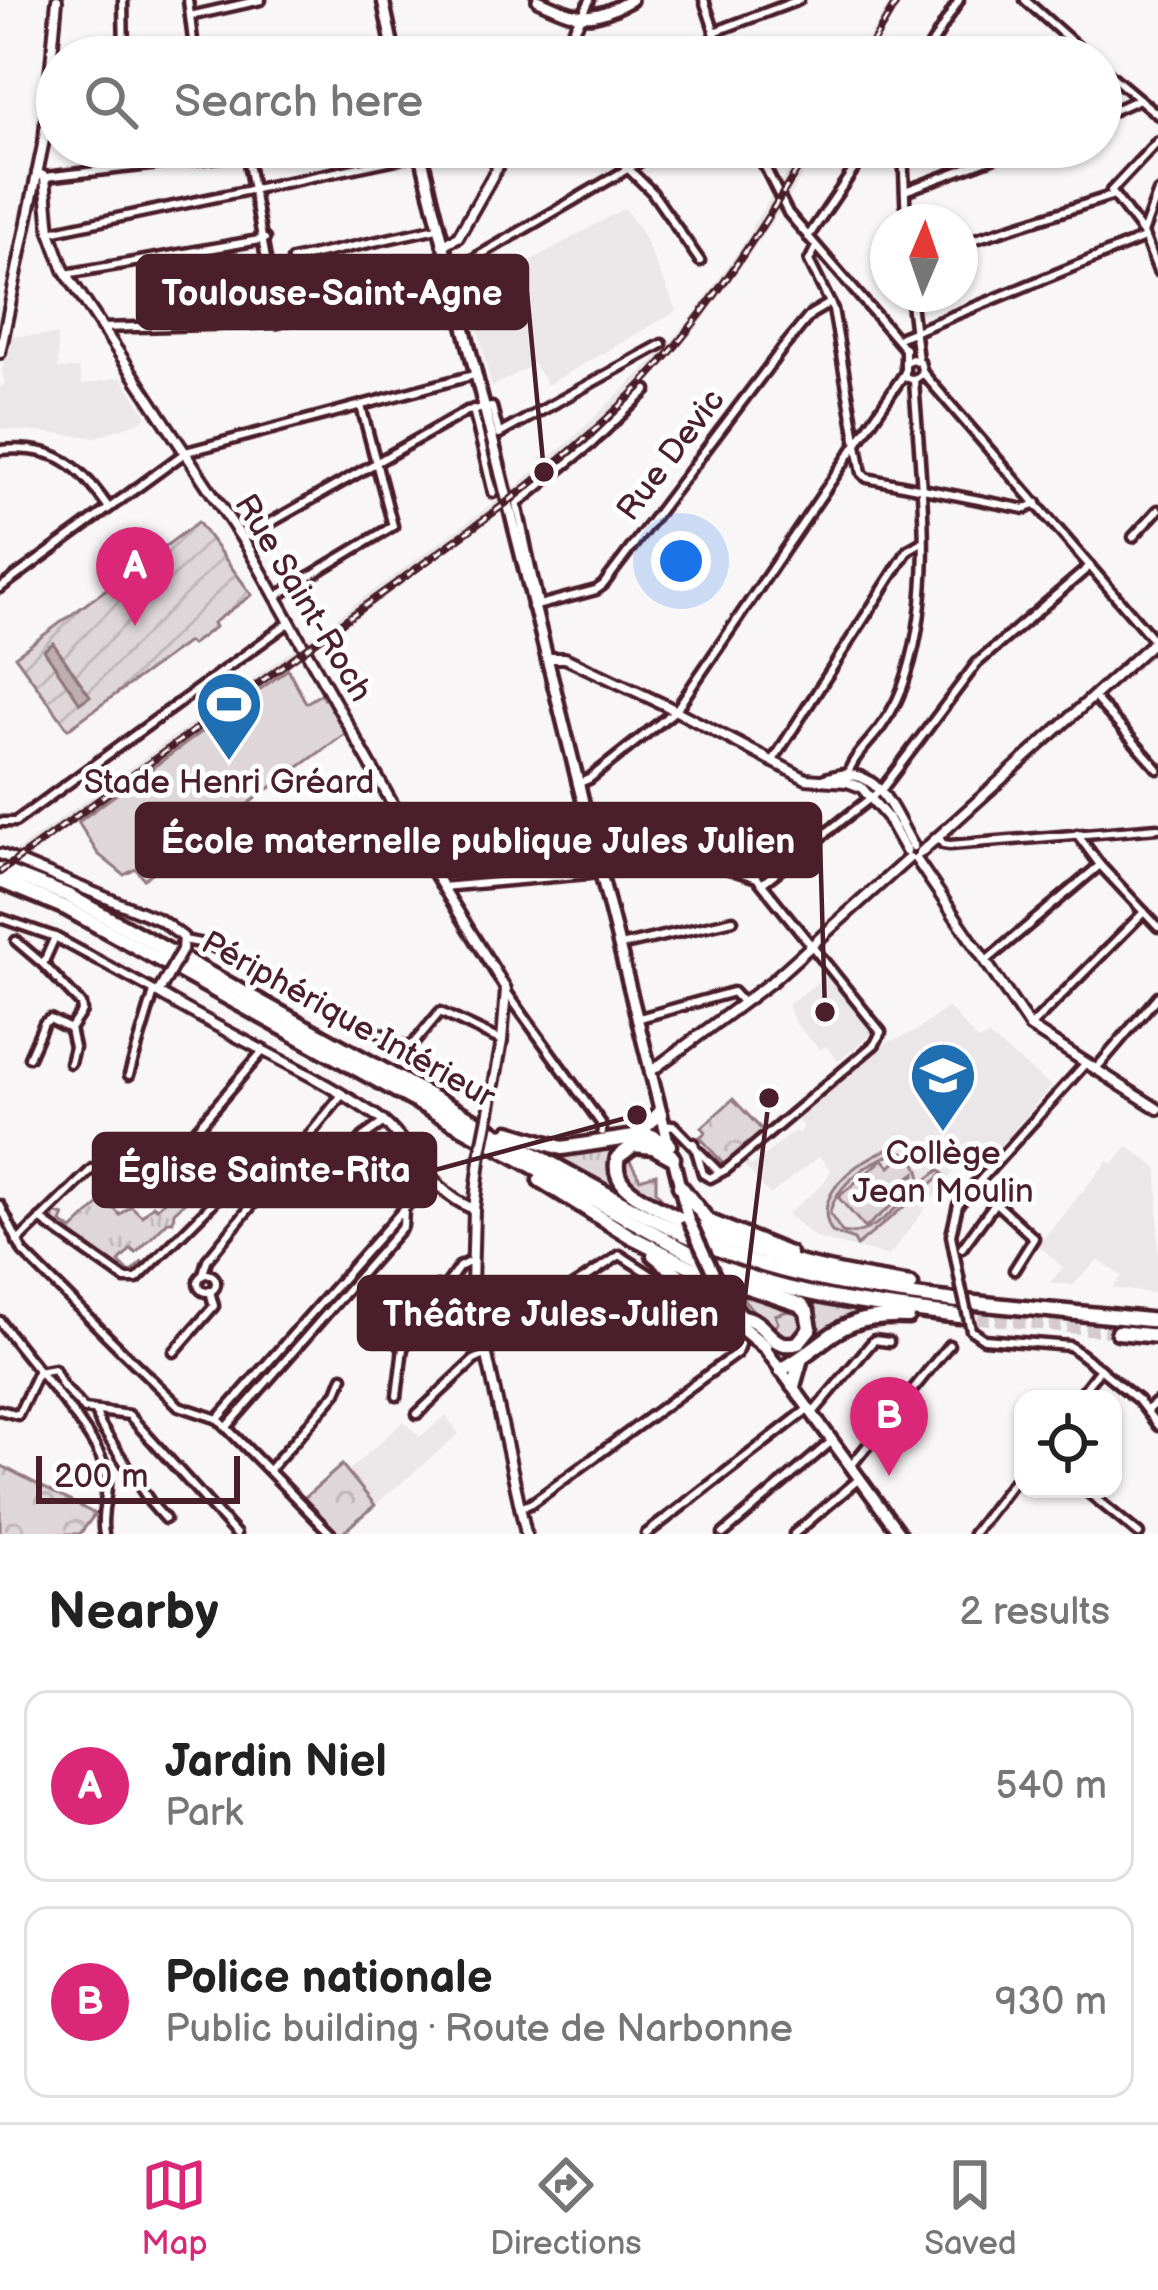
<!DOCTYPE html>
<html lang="en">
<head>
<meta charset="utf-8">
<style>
  :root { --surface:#fff; --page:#f6f6f6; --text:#222; --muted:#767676; --line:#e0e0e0; --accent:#db2777 }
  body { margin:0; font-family:"Balsamiq Sans",sans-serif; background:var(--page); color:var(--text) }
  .controls { position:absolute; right:36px; bottom:36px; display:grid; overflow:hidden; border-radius:24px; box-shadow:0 3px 9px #0004 }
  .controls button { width:108px; height:108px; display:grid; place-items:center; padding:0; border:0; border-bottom:3px solid var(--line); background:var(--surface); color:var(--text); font:60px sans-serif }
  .compass { position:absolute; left:870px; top:204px; width:108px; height:108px; border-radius:50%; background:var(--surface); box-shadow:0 3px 9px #0004; rotate:2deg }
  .scale { position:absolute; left:36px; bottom:30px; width:204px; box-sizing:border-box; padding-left:12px; border:6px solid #4a1f2b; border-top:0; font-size:33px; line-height:42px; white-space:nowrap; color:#4a1f2b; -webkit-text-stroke:9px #fff; paint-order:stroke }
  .you { position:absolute; left:681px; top:561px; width:42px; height:42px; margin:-30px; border:9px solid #fff; border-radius:50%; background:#1a73e8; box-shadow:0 0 0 18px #1a73e833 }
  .badge { display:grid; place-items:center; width:78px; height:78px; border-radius:50%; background:var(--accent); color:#fff; font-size:39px; font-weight:700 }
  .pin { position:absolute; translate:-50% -99px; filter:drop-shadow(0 3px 6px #0008) }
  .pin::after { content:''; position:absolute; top:63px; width:42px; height:36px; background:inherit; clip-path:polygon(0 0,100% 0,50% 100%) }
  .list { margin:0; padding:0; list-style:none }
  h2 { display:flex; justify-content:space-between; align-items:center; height:156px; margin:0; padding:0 48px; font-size:51px }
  h2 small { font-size:39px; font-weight:400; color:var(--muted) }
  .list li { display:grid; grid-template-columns:78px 1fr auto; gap:36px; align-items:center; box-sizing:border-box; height:192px; margin:0 24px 24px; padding:0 24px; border:3px solid var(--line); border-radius:24px }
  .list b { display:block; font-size:45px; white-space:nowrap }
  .list p { margin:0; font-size:39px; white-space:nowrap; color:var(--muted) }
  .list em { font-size:39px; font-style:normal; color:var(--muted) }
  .icon { flex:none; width:66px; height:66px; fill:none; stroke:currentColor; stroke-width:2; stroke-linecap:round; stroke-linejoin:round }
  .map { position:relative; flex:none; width:1158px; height:1534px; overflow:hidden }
  .search { position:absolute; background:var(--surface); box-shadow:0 3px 9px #0004; left:36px; right:36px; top:36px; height:132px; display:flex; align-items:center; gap:30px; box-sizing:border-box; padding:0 42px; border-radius:66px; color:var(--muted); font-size:45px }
  .sheet { height:588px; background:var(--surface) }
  nav { display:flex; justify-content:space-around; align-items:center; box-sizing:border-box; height:168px; border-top:3px solid var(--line); background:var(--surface); font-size:33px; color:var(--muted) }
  nav a { display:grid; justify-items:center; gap:6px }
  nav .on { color:var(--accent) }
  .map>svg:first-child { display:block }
  .built { fill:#ebe6e8 }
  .grass { fill:url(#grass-tufts); stroke:#947a82; stroke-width:3 }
  .forest { fill:url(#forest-crowns); stroke:#947a82; stroke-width:3 }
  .garden { fill:url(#garden-furrows); stroke:#947a82; stroke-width:3 }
  .pitch { fill:#ded6d9; stroke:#947a82; stroke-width:3; fill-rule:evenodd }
  .water { fill:#bdadb0; stroke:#8f747b; stroke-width:3 }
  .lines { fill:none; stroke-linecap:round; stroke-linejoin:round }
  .motorway-tunnel { stroke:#d5cbce; stroke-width:12; stroke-dasharray:12 6; stroke-linecap:butt }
  .minor-casing { stroke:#4a1f2b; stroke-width:15 }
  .tertiary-casing { stroke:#4a1f2b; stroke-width:16 }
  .secondary-casing { stroke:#4a1f2b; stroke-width:18 }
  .primary-casing { stroke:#4a1f2b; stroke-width:18 }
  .motorway-casing { stroke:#4a1f2b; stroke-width:21 }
  .minor { stroke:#fff; stroke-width:6 }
  .tertiary { stroke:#fff; stroke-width:8 }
  .secondary { stroke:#fff; stroke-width:9 }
  .primary { stroke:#fff; stroke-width:9 }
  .motorway { stroke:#fff; stroke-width:12 }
  .rail-casing { stroke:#4a1f2b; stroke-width:8 }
  .rail { stroke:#fff; stroke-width:3; stroke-dasharray:9; stroke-linecap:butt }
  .minor-bridge-casing { stroke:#4a1f2b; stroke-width:15; stroke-linecap:butt }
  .tertiary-bridge-casing { stroke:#4a1f2b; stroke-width:16; stroke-linecap:butt }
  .primary-bridge-casing { stroke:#4a1f2b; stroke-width:18; stroke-linecap:butt }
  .minor-bridge { stroke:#fff; stroke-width:6 }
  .tertiary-bridge { stroke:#fff; stroke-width:8 }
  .primary-bridge { stroke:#fff; stroke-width:9 }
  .labels { text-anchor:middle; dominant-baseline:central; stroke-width:10; stroke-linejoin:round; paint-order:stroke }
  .street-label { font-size:33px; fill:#4a1f2b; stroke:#fff }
  .poi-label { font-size:33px; fill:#4a1f2b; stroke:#fff }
  .leader { fill:none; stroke:#4a1f2b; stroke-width:4.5 }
  .callout-dot { fill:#4a1f2b; stroke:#fff; stroke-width:4.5 }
  .callout { fill:#4a1f2b; stroke:#4a1f2b; stroke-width:4.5 }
  .callout-label { font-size:36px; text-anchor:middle; font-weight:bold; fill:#fff }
</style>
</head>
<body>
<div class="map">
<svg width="1158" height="1534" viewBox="0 0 1158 1534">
  <defs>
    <pattern id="grass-tufts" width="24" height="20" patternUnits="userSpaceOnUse" patternTransform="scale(3)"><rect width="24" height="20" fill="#ded6d9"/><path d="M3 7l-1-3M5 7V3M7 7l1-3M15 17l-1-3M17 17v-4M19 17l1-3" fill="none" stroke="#c0b7ba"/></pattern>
    <pattern id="forest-crowns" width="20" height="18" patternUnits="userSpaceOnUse" patternTransform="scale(3)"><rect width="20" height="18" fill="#ded6d9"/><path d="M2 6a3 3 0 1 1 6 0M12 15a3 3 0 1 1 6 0" fill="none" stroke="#c0b7ba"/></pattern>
    <pattern id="garden-furrows" width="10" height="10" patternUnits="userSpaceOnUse" patternTransform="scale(3)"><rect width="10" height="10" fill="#ded6d9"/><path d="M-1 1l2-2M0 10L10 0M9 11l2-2" fill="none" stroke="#c0b7ba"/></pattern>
  </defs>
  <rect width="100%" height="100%" fill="#f8f6f7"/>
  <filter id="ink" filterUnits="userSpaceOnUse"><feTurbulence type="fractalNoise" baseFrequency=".00833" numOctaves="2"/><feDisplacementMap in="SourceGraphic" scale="24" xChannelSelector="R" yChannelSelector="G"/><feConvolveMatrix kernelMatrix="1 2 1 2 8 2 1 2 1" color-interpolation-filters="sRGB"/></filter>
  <g filter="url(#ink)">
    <g class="built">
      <polygon points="891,0 904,0 868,57 857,57"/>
      <polygon points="804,147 817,147 794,191 788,199 784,197 780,211 700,324 638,395 575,456 21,861 8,857 517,486 542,464 539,458 553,455 569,442 664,350 696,312 752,231 751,227"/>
      <polygon points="625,208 642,234 677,311 547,385 534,364 492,387 469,295"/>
      <polygon points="57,335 58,369 79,369 82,385 121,377 149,418 145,416 144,420 96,437 0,429 0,387 5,384 2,371 8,336"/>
      <polygon points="829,974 875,1031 838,1061 826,1046 820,1050 795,1023 788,1005"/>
      <polygon points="948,1007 978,1041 988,1036 1051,1086 977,1174 961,1162 889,1256 816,1238 787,1214 821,1186 831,1171 819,1156 770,1195 744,1165 747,1162 752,1166 794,1131 798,1134 804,1128 797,1119 887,1043 915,1032"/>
      <polygon points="1128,1146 1158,1169 1158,1294 1112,1288 1122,1276 1098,1260 1073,1285 1050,1283 1063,1267 1038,1245 1108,1161 1113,1164"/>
      <polygon points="446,1416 459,1434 375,1505 347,1472 404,1421 420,1437"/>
    </g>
    <g class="grass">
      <polygon points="623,1144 617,1152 633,1198 545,1150 594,1150"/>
      <polygon points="203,1166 218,1180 226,1178 226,1185 212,1199 204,1193 195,1193 174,1212 173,1221 168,1221 136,1253 131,1249 119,1262 130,1273 142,1262 145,1265 133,1276 105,1262 54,1224 54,1213 64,1216 61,1222 72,1230 105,1199 120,1215 131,1206 142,1216 153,1205 157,1208 190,1177 210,1192 218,1182"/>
      <polygon points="798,1300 875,1312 875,1314 838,1324 787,1360 781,1352 812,1333"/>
      <polygon points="785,1305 798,1311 804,1326 799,1337 788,1341 771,1332 776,1328 775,1315"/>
    </g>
    <g class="forest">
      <polygon points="733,1099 763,1131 724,1165 700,1137 706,1132 702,1127"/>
      <polygon points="626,1154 640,1179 656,1174 656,1191 667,1205 627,1181 621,1163"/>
      <polygon points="735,1289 785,1305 788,1311 775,1315 778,1323 771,1332"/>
      <polygon points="0,1465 95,1514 80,1534 0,1534"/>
      <polygon points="342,1465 375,1505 341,1534 335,1534 304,1498"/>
    </g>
    <polygon class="garden" points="198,522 252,595 213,623 215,627 191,645 188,642 68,729 15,656 142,563 140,559 149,553 152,556"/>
    <g class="pitch">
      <polygon points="288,669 306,703 321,694 324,699 329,696 349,731 144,879 136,869 124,875 98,854 78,822"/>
      <path d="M 888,1149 C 910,1150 921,1163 921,1184 L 939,1170 L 943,1174 L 857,1246 L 854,1240 L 832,1232 C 810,1196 856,1161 888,1149 ZM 890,1155 L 901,1157 L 890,1167 L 883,1159 L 838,1197 L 865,1228 L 910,1190 L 903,1182 L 915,1173 L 914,1189 C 896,1209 869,1239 842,1232 L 830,1214 C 833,1189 866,1163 890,1155 Z"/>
    </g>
    <polygon class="water" points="53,643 90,696 80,703 44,650"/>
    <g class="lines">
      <polyline class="motorway-tunnel" points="960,1316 1118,1332"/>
      <defs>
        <g id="minor">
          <polyline points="123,0 124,57"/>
          <polyline points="188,0 195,57"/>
          <polyline points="704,0 723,57"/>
          <polyline points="1025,0 1089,57"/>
          <polyline points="190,16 261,0"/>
          <polyline points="582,16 590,0"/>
          <polyline points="714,32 799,0"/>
          <polyline points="924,57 959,0"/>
          <polyline points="1043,57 1073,44"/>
          <polyline points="1101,67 1158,115"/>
          <polyline points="1101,116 1139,99"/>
          <polyline points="1158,141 1111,191 1143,233 1158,271"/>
          <polyline points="245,147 278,323"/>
          <polyline points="606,147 652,192 700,261"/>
          <polyline points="755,147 788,213 905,349"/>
          <polyline points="903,147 906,222"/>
          <polyline points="973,147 979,163"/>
          <polyline points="45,177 246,154"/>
          <polyline points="905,191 1022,147"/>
          <polyline points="50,232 421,154"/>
          <polyline points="1143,233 1158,192"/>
          <polyline points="808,237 869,147"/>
          <polyline points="960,244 1111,196"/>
          <polyline points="816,247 809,261 833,309 862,473 867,478 1025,509 1037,503"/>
          <polyline points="66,274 265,239"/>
          <polyline points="910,294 918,360"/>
          <polyline points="308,315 292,260 437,228"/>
          <polyline points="101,328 278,323 439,279 665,147"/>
          <polyline points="901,337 1144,238"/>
          <polyline points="905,349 905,377 914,380 923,373"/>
          <polyline points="905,363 912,359 920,362 923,373 1158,645"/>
          <polyline points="473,409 493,493"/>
          <path d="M 0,450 C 57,445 78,464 109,508"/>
          <polyline points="1133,537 1158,510"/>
          <polyline points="242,539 467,411 492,407 499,434 662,344"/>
          <polyline points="0,588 186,452 474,375"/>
          <polyline points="277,596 393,526 361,406"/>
          <polyline points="539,605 517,504 590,445 647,390"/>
          <polyline points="532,607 596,590 603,585 782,349 811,314 830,303"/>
          <polyline points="1093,696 1158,769"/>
          <polyline points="772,762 908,550 922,542"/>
          <path d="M 847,777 C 852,756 871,742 883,724 C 893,710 902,691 907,674 C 936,582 920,475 914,380"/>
          <polyline points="577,784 589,779 676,710 904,374"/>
          <polyline points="0,822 15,822 290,622"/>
          <polyline points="405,826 585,816"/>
          <polyline points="592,829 601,827 757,878 881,1032 875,1044 727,1169 710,1178 703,1174 694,1143"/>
          <polyline points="1077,834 1100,865 1158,927"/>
          <polyline points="938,836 943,844 950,845 1158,828"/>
          <polyline points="763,883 883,788 977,663 1090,566"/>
          <polyline points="442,887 599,873"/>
          <polyline points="0,918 55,937 158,993"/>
          <polyline points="184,940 210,945 406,1047 414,1043 440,1012 502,1041"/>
          <polyline points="16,941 43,964"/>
          <polyline points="620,946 733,920"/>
          <polyline points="986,961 1100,865"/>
          <polyline points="508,994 601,1123 602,1132"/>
          <polyline points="636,1019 733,992 742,1002"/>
          <polyline points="1030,1027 1144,912"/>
          <polyline points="70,1029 74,1047 70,1063"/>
          <polyline points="29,1057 44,1023 50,1019 70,1029 82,1011 81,1004 43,964 55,937"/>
          <polyline points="1095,1070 1158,996"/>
          <polyline points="129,1075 154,992"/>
          <polyline points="665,1127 673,1125 719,1172"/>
          <polyline points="340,1164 363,1137 384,1122"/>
          <polyline points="975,1184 1034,1238 1014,1270"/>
          <polyline points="0,1205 23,1252 127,1356 179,1406 218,1419 331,1534"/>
          <polyline points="40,1219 125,1279 137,1279 230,1186 226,1171 185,1145"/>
          <path d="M 17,1242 L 92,1169 C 115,1165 136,1179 159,1173 L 262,1052"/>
          <polyline points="962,1248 995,1203"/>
          <circle cx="207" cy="1283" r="9"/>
          <polyline points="203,1274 207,1260 342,1095"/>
          <polyline points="961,1287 951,1235 958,1205 1085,1064"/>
          <path d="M 0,1321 C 27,1361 92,1427 105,1468 C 112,1489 99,1512 104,1534"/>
          <polyline points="421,1323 414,1312 437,1286 446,1288"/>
          <polyline points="381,1329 403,1348"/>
          <polyline points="971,1330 984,1339 1070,1346 1100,1369"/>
          <polyline points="485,1345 620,1255 682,1295 740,1344 737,1353 532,1503 520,1508"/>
          <polyline points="174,1352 214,1306 210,1291"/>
          <polyline points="397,1396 403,1348 459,1267 471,1261"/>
          <polyline points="1077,1399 1100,1369 1138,1400 1158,1426"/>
          <polyline points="0,1410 18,1415 38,1372 54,1369 62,1385 84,1409 129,1415 236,1534"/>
          <polyline points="1147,1410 1158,1401"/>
          <polyline points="96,1412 101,1426 150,1502 165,1519"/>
          <polyline points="417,1414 474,1360 485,1355"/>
          <polyline points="812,1414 874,1340 889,1342"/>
          <polyline points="218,1419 432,1177"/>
          <polyline points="227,1427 403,1226 404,1210"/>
          <polyline points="850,1467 949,1345"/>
          <polyline points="269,1470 337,1392 343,1377"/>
          <polyline points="1084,1489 1139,1534"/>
          <polyline points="646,1534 808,1409"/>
          <polyline points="723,1534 832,1441"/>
          <polyline points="794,1534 859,1479"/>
          <polyline points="973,1534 1023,1469"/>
        </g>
        <g id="tertiary">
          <polyline points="558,57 580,19"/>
          <polyline points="37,173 45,177 50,232 64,270 247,546 405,826 506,989 502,1041 489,1112"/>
          <polyline points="442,245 458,237 509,147"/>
          <polyline points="0,353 44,140 57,0"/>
          <polyline points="547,658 565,658 665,705 806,779 847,782 861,787 887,817 906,851"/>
          <path d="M 822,780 C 877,758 890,807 913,846"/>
          <polyline points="920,853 1158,638"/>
          <polyline points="0,854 160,920 183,937 182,950"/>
          <polyline points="916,859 1030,1027 1158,1109"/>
          <path d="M 167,977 L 158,993 C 228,1035 304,1068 372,1113 C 410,1137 429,1193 474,1209"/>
          <polyline points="650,1072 771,982 909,858"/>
          <polyline points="481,1152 474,1209 472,1287 526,1534"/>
        </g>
        <g id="secondary">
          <polyline points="383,0 395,57"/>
          <path d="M 538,0 C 580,19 589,23 631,0"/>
          <polyline points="419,147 669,1145"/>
        </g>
        <g id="primary">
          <polyline points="672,1154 688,1219"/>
          <polyline points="719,1285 745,1319"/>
          <polyline points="761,1343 900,1534"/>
        </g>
        <g id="motorway">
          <path d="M 0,869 L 69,896 L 583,1181 C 642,1213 701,1247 766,1266 C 886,1301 1033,1307 1158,1321"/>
          <path d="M 0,881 L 66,908 L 703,1260 C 786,1295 872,1306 960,1316"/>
          <polyline points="509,1132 562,1148 641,1136 652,1136 669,1145"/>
          <polyline points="635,1136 660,1113"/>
          <path d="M 673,1158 L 653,1147 L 634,1145 L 618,1157 C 610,1186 640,1197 661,1209 C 740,1253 822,1272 911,1285"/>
          <path d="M 540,1180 L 630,1236 L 697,1270 L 801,1305 L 807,1312 L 810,1328 L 798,1343 C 769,1351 768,1321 743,1317"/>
          <polyline points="680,1186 708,1221 789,1254"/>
          <polyline points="654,1255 765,1347"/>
          <polyline points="1118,1332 1158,1336"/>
          <path d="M 781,1370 C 835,1339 836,1314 908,1317"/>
          <polyline points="793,1386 801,1358"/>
        </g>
      </defs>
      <use href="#minor" class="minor-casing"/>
      <use href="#tertiary" class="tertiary-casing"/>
      <use href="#secondary" class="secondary-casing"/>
      <use href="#primary" class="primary-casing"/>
      <use href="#motorway" class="motorway-casing"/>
      <use href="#minor" class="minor"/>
      <use href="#tertiary" class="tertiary"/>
      <use href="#secondary" class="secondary"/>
      <use href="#primary" class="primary"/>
      <use href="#motorway" class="motorway"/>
      <defs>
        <g id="rail">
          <polyline points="864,57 898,0"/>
          <path d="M 0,872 C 125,780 250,690 374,599 C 467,532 563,467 643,383 C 709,312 761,230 811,147"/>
        </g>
      </defs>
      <use href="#rail" class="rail-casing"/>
      <use href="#rail" class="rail"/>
      <defs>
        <polyline id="minor-bridge" points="961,1287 971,1330"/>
        <g id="tertiary-bridge">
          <polyline points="167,977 182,950"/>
          <polyline points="481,1152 489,1112"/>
        </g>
        <polyline id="primary-bridge" points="688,1219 719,1285"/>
      </defs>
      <use href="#minor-bridge" class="minor-bridge-casing"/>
      <use href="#tertiary-bridge" class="tertiary-bridge-casing"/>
      <use href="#primary-bridge" class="primary-bridge-casing"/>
      <use href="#minor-bridge" class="minor-bridge"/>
      <use href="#tertiary-bridge" class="tertiary-bridge"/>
      <use href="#primary-bridge" class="primary-bridge"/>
    </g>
  </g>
  <defs>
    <symbol id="stadium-pin" viewBox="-11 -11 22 30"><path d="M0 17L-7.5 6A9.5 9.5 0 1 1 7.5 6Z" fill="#1f6fb2" stroke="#fff"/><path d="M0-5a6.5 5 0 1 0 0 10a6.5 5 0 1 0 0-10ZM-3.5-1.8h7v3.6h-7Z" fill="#fff"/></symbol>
    <symbol id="school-pin" viewBox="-11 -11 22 30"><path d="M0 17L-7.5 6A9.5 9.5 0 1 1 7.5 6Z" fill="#1f6fb2" stroke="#fff"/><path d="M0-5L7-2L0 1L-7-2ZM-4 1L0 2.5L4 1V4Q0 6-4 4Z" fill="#fff"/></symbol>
  </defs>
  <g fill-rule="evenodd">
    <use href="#stadium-pin" x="191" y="666" width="76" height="104"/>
    <use href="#school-pin" x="905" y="1037" width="76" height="104"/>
  </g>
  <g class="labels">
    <g class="street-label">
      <text transform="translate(671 455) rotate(-53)">Rue Devic</text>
      <text transform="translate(303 598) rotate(59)">Rue Saint-Roch</text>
      <text transform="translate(348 1020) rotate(29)">Périphérique Intérieur</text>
    </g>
    <g class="poi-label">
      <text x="229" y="783">Stade Henri Gréard</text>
      <text x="943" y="1154">Collège<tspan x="943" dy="38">Jean Moulin</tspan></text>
    </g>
  </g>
  <path class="leader" d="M544 472L527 292M825 1012L820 840M637 1115L435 1170M769 1098L743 1313"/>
  <g class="callout-dot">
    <circle cx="544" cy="472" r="12"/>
    <circle cx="825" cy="1012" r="12"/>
    <circle cx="637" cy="1115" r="12"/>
    <circle cx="769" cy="1098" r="12"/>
  </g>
  <g class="callout">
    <rect x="138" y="256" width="389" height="72" rx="12"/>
    <rect x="137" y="804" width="683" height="72" rx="12"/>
    <rect x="94" y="1134" width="341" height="72" rx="12"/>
    <rect x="359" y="1277" width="384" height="72" rx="12"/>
  </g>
  <g class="callout-label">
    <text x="332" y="305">Toulouse-Saint-Agne</text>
    <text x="478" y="853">École maternelle publique Jules Julien</text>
    <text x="264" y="1182">Église Sainte-Rita</text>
    <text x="551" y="1326">Théâtre Jules-Julien</text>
  </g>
</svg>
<div class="controls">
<button><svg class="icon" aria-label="locate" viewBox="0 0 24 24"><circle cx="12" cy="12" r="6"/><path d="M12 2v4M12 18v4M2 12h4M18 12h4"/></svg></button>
</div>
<svg class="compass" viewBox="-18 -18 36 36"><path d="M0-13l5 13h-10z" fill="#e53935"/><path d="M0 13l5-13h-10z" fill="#767676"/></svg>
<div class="scale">200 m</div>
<div class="you"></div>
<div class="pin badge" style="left:135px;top:626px">A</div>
<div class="pin badge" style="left:889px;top:1476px">B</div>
<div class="search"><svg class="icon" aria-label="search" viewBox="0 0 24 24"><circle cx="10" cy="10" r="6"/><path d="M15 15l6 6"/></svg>Search here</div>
</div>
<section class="sheet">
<h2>Nearby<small>2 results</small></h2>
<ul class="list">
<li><span class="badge">A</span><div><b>Jardin Niel</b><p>Park</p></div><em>540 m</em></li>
<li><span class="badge">B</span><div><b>Police nationale</b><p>Public building · Route de Narbonne</p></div><em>930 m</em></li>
</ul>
</section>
<nav>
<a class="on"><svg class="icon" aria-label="map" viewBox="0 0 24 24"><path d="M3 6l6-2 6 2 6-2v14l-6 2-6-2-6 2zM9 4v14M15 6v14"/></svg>Map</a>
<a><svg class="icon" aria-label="directions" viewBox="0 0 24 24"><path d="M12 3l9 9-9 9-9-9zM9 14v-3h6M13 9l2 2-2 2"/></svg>Directions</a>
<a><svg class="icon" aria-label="saved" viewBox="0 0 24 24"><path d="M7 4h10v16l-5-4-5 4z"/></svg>Saved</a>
</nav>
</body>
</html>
